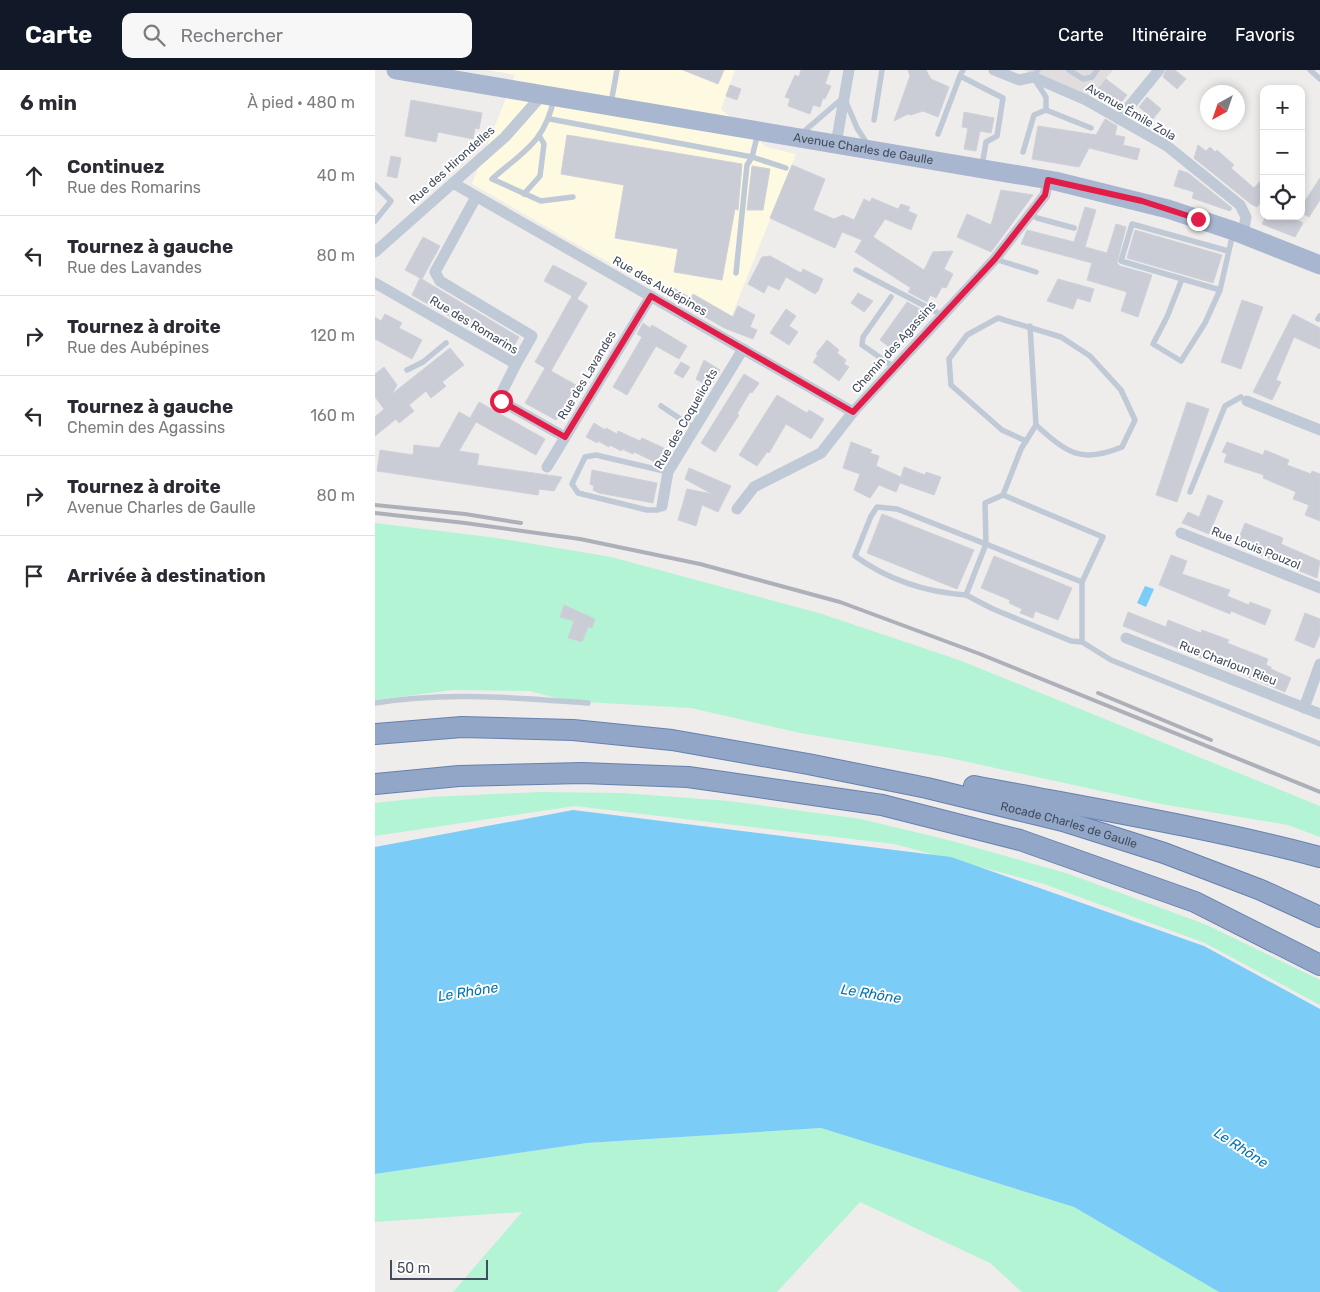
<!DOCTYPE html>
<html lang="fr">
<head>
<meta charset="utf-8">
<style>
  :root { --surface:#fff; --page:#f7f7f7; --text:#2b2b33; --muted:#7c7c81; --line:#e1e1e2; --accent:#111827 }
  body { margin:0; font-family:Rubik,sans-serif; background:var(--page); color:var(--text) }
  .controls { position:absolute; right:15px; top:15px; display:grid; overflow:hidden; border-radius:10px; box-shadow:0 2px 8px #0003 }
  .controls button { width:45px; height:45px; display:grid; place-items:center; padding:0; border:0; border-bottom:1px solid var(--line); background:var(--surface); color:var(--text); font:25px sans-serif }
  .compass { position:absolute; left:825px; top:15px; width:45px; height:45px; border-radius:50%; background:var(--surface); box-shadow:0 2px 8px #0003; rotate:220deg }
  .scale { position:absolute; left:15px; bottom:12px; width:98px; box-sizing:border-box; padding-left:5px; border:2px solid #424c5c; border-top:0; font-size:14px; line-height:18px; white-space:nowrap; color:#424c5c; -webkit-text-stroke:4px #fff; paint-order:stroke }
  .stop { position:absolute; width:15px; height:15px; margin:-11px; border:4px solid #e11d48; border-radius:50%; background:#fff }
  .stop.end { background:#e11d48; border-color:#fff; box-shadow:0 1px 5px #0008 }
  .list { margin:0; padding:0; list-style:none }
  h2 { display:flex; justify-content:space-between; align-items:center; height:65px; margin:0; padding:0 20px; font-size:21px }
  h2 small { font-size:16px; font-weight:400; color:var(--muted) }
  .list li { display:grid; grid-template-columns:32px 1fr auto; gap:15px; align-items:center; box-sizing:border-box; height:80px; padding:0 20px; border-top:1px solid var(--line) }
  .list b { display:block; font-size:19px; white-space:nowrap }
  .list p { margin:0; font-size:16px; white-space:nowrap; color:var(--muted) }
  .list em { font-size:16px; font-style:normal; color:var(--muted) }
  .icon { flex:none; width:28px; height:28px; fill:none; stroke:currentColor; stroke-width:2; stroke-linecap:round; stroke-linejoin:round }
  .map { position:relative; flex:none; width:945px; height:1222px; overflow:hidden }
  header { display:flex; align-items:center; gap:30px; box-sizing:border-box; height:70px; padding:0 25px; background:var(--accent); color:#fff }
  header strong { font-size:24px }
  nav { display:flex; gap:28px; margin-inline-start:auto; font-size:18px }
  .search { width:350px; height:45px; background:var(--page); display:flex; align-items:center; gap:12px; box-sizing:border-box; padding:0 18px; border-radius:10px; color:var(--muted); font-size:19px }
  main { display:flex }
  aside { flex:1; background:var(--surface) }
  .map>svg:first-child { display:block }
  .commercial { fill:#fefae1 }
  .education { fill:#e1ddde }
  .green { fill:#b3f4d5 }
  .water { fill:#7bccf6 }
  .building { fill:#cacdd5; stroke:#cfd1d9 }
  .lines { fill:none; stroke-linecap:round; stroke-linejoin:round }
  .trunk-casing { stroke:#6880ae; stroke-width:22 }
  .service { stroke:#c0c9d6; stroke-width:5.5 }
  .minor { stroke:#c0c9d6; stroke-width:11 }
  .primary { stroke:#a8b6cf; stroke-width:19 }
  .trunk { stroke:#92a6c8; stroke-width:20 }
  .rail { stroke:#adb0b8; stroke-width:4 }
  .route { stroke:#e11d48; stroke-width:6 }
  .labels { text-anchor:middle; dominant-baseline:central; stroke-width:4; stroke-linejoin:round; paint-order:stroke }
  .street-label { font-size:12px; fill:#424c5c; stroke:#fff }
  .water-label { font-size:14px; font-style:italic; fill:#0074b1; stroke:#fff }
</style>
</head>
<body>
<header>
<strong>Carte</strong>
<div class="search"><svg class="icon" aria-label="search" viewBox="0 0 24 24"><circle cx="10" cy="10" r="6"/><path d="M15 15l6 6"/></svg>Rechercher</div>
<nav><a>Carte</a><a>Itinéraire</a><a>Favoris</a></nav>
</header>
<main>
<aside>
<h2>6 min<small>À pied · 480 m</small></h2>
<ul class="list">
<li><svg class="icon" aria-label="ahead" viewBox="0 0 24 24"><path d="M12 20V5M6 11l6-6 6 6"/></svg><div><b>Continuez</b><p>Rue des Romarins</p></div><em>40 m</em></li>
<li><svg class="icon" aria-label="left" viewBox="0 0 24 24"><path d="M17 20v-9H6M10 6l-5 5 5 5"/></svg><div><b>Tournez à gauche</b><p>Rue des Lavandes</p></div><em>80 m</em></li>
<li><svg class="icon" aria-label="right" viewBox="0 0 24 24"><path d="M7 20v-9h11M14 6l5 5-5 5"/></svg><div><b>Tournez à droite</b><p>Rue des Aubépines</p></div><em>120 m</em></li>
<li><svg class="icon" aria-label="left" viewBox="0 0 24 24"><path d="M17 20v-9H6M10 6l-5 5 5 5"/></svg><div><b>Tournez à gauche</b><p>Chemin des Agassins</p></div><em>160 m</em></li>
<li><svg class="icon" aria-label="right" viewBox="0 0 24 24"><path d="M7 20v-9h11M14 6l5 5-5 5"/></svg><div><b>Tournez à droite</b><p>Avenue Charles de Gaulle</p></div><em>80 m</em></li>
<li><svg class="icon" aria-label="arrive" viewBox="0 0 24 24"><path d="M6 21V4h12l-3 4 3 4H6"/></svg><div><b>Arrivée à destination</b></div></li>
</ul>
</aside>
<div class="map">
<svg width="945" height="1222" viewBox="0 0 945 1222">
  <rect width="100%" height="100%" fill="#efecec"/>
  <polygon class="commercial" points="112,0 360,0 346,39 391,77 421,84 351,260 97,114 140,5"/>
  <polygon class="education" points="649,0 738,0 714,28"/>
  <g class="green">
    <polygon points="0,453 122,468 236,487 444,543 584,590 945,736 945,767 913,755 786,734 570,687 425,663 316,638 192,631 155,621 78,620 0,630"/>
    <polygon points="165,722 248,723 354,731 486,749 577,771 694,804 832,855 945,910 945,935 830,873 669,814 519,774 200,736 0,766 0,733 55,727"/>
    <polygon points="446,1058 699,1137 844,1222 647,1222 615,1193 485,1132 402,1222 78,1222 147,1142 0,1152 0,1104 212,1073"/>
  </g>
  <g class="water">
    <polygon points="770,516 779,519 771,537 762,533"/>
    <polygon points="198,740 576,787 829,876 945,939 945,1222 844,1222 699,1137 446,1058 212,1073 0,1104 0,777"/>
  </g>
  <g class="building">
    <polygon points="308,0 349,0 343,14"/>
    <polygon points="426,0 455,0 450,14 456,16 450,29 448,28 445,37 438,35 435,44 413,36 415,29 410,27 420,5 424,7"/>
    <polygon points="533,0 551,0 556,9 574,17 563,47 548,41 536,45 533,44 519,51 535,6"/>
    <polygon points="791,0 800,0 811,9 802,19 788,7"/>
    <polygon points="731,9 752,25 744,35 723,18"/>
    <polygon points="355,15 366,19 362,30 351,26"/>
    <polygon points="772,27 786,39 778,49 764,37"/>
    <polygon points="36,30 107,43 104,59 100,58 98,69 63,62 61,72 30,66"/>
    <polygon points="589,42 619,48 616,63 605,61 601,81 589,79 593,58 587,57"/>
    <polygon points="730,49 742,56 740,65 750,67 748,75 765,79 762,90 714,78 704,97 657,89 663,56 721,65"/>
    <polygon points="192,65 367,94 363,140 360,139 347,210 299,202 303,179 240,168 249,115 186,104"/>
    <polygon points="823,75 831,81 835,77 840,82 842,80 859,95 856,98 879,118 889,107 889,128 882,137 876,134 819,88"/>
    <polygon points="16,86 26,88 22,108 12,106"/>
    <polygon points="417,95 450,109 438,140 459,149 468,145 479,150 489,129 495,132 497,128 523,139 526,134 535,137 533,141 542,145 536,160 510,149 498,167 549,200 558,182 578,181 569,199 578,204 571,218 567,217 561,228 555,225 552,232 533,222 536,218 480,182 487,170 467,162 460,178 395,148"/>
    <polygon points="377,96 395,99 388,140 372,140"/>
    <polygon points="804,100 813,103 857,138 855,141 817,128 819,122 799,116"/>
    <polygon points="945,108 945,130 934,147 926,142 926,137"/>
    <polygon points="626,120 658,125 616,182 582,167 592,144 616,155"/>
    <polygon points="710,137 721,140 710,177 732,183 741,154 751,157 742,193 745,196 777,205 763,247 746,241 752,222 712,210 717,193 646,174 652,160 699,172"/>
    <polygon points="891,146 914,146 928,153 920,167 887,154"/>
    <polygon points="760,160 847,185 838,213 752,188"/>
    <polygon points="48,167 65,176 47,209 30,200"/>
    <polygon points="395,186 426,203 428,199 448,209 443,221 440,224 411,207 404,220 393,215 389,223 373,214 387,187"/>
    <polygon points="178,195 212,213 202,229 213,236 176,301 201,315 181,350 150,333 170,298 160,292 197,226 169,211"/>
    <polygon points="45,208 144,267 136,281 37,225"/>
    <polygon points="683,209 719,219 715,232 702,228 698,239 672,231"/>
    <polygon points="295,216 316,228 318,224 358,247 363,236 380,245 375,257 382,260 378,269 349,258 290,224"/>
    <polygon points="483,223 498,231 489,242 476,233"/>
    <polygon points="867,230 888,237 866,299 846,292"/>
    <polygon points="532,232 547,240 517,279 505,270"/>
    <polygon points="411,239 421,246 414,256 423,262 414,275 395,263"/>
    <polygon points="10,244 27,253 24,258 47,270 37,289 0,269 0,247 6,251"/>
    <polygon points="918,244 945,258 945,279 919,267 901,310 906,312 897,330 878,322"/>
    <polygon points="268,253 275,258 277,255 312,276 304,289 281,276 252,325 238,317 267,267 262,264"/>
    <polygon points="452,270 464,280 462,283 471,290 469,294 474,297 464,311 438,292 443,285 441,284"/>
    <polygon points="75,278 89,295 67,312 71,316 56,328 51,321 34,335 39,341 24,353 21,349 0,366 0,347 9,339 0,327 0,304 9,297 22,315 17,324"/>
    <polygon points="329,290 345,300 335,317 321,309"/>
    <polygon points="306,292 315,297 308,308 299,303"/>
    <polygon points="369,304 384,313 377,323 375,322 362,344 364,345 340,382 326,373"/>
    <polygon points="402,325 432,343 434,340 449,349 436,369 411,354 394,383 392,382 382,396 364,385"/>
    <polygon points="104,332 170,369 161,385 101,352 84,381 104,384 102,395 187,407 179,421 164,419 163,425 2,401 5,380 38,385 39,375 64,378 84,342 95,348"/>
    <polygon points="812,332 834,339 802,432 781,425"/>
    <polygon points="219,353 230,360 231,358 242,364 243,361 265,371 267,368 291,379 282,393 259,382 258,384 247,379 246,381 235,375 234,377 223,371 222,373 211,367"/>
    <polygon points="476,372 497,380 495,383 504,386 501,396 526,407 529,397 550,405 551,402 566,407 559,425 525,413 521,422 504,415 495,428 479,420 485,404 468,398"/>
    <polygon points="852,372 888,385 890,380 914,390 912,395 936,404 937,401 945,404 945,451 930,445 934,435 918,429 921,422 888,408 889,405 849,392 852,384 847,382"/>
    <polygon points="314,398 356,416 343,442 327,435 321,456 303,450 312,419 337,424 310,409"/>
    <polygon points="217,400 282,413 278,433 224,423 218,420 219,416 215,414"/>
    <polygon points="833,425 848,431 834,464 807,453 813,442 824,447"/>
    <polygon points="507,444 599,480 582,519 492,483"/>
    <polygon points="870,453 908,468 906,474 945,491 942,508 861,475"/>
    <polygon points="796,485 812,491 807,504 855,520 852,526 874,535 875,532 896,540 890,555 856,541 855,544 784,515"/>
    <polygon points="619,486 697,518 683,550 660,541 658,548 645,543 647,539 634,533 635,530 606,518"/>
    <polygon points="189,535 220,549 217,558 213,557 207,572 193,568 199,551 185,547"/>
    <polygon points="753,542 791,557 793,550 826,563 827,560 854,570 852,573 893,589 891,595 896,597 896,599 916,608 910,622 748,556"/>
    <polygon points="930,543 945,549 945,564 939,578 920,570"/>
  </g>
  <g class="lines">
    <defs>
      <g id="trunk">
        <path id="s2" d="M 0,664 L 87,657 L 198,660 L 297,670 L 433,694 L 552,718 L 688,751 L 789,783 L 886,820 L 945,847"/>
        <polyline points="0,714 84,706 207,703 313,707 507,735 645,770 820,832 945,895"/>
        <path d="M 599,716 C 714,738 831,757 945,787"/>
      </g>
    </defs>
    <use href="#trunk" class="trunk-casing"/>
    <g class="service">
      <polyline points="588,0 585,6 628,28 622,66 611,72 607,96"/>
      <polyline points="663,0 658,7 671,27 671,40 716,58"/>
      <polyline points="694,0 708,9 717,7 722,0"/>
      <polyline points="935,0 945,9"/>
      <path d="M 179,28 C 170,72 149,81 117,109 L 166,131 L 198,127"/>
      <polyline points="236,33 242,0"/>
      <polyline points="175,49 377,87 383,63"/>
      <polyline points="499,50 507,0"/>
      <polyline points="426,64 469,27 482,58 493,75"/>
      <polyline points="563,64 585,6"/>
      <polyline points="648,82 659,45 671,40"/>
      <polyline points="0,115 16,131 0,151"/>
      <polyline points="149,124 165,106 169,74 165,67"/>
      <polyline points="655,143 662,148 699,158"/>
      <polyline points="853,181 757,154 746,191 845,220 858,163"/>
      <polyline points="620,189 661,202"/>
      <polyline points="481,200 567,245"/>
      <polyline points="361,203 372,95 377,87 411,98"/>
      <polyline points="807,209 792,247 778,274 806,291 830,253 845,220"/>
      <polyline points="516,227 488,267 487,275 519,297"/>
      <polyline points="943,249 945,246"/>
      <polyline points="655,256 661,355 646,379 628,425 728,467 707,512 707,572 736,590 945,674"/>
      <polyline points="32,300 48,292 71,273"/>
      <polyline points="286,336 319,358"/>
      <path d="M 651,371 L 627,360 L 576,315 L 574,289 L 592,265 L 623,248 L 686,267 L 715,286 L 746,320 L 760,350 L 747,377 C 706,394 692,383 661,355"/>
      <polyline points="815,422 850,336 866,327"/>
      <polyline points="628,425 610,433 611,474 591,525 618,539 696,571 707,572"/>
      <polyline points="287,436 283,440 272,440 203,423 197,414 210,387 221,385 293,402"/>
      <path d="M 591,525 C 550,522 513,510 480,486 L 496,446 L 502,437 L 522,439 L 707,512"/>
      <path d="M 0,633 C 70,621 142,628 213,633"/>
    </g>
    <g class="minor">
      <polyline points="619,0 644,10 658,7 711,30 792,76 865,135 871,147 868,164"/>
      <polyline points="744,49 784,0"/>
      <polyline points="461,74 474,0"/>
      <polyline points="78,113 478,342"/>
      <polyline points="101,127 60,202 65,211 157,266 141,294"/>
      <polyline points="0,182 130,67 168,24"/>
      <polyline points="0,213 141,294 128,320 126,331 190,367"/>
      <polyline points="872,331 945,360"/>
      <polyline points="172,397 276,226"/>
      <polyline points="287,436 293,402 368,279"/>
      <polyline points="362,439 379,417 446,383 478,342 620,189 670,125 673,110"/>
      <polyline points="806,463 945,518"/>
      <polyline points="751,568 945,644"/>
      <polyline points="929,638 945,594"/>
    </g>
    <path class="primary" id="s1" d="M 21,0 L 680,111 L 793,139 L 859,161 L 945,195"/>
    <use href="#trunk" class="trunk"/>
    <g class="rail">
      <polyline points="0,435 90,444 146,453"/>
      <polyline points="0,443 90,453 205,469 325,494 465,532 605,584 945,722"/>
      <polyline points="723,623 836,670"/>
    </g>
  </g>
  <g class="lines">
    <polyline class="route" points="126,331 190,367 276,226 478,342 620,189 670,125 673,110 767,131 823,149"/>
  </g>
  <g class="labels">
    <g class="street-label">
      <text transform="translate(756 42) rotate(30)">Avenue Émile Zola</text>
      <text stroke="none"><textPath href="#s1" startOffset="474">Avenue Charles de Gaulle</textPath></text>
      <text transform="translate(77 95) rotate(-42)">Rue des Hirondelles</text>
      <text transform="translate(285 216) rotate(30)">Rue des Aubépines</text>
      <text transform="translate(99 255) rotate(31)">Rue des Romarins</text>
      <text transform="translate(519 277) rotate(-48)">Chemin des Agassins</text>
      <text transform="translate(212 305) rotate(-59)">Rue des Lavandes</text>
      <text transform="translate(311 349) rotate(-60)">Rue des Coquelicots</text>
      <text transform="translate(881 478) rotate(22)">Rue Louis Pouzol</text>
      <text transform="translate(853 593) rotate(21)">Rue Charloun Rieu</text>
      <text stroke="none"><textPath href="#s2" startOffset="704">Rocade Charles de Gaulle</textPath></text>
    </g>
    <g class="water-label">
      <text transform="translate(93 922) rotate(-9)">Le Rhône</text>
      <text transform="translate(496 924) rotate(9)">Le Rhône</text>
      <text transform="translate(866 1078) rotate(33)">Le Rhône</text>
    </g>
  </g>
</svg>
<div class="controls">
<button>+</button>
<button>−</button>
<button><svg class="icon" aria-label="locate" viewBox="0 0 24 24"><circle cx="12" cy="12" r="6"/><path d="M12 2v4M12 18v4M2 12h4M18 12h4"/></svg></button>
</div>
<svg class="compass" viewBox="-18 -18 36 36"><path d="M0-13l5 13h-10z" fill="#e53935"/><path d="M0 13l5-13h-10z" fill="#7c7c81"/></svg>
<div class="scale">50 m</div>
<div class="stop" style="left:126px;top:331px"></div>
<div class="stop end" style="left:823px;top:149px"></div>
</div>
</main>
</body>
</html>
